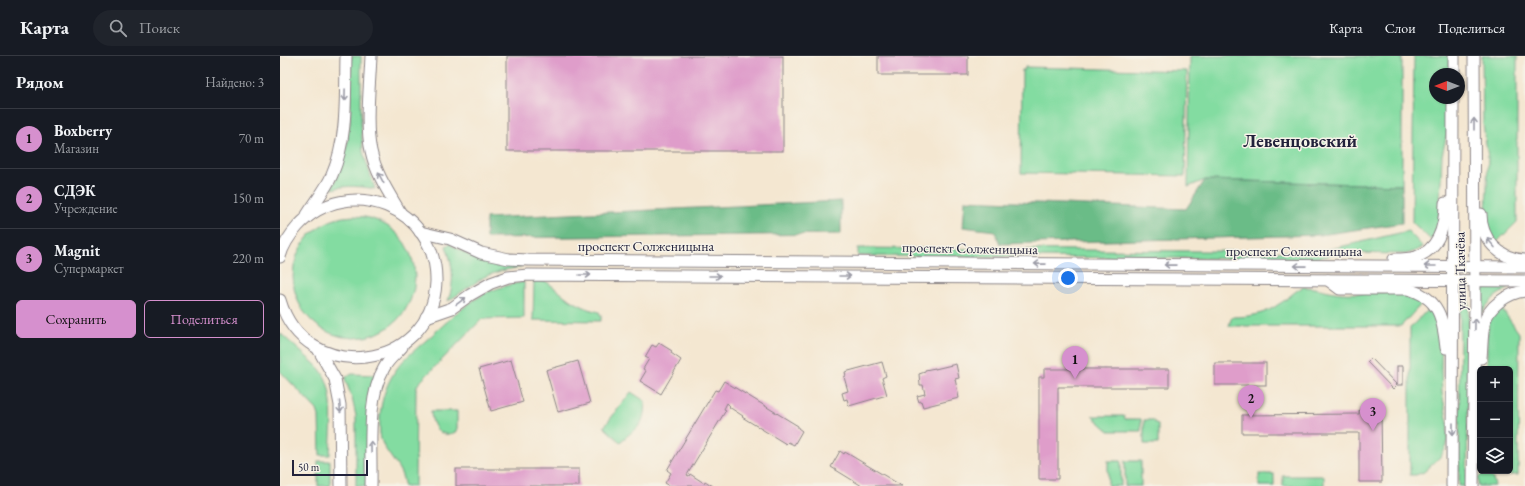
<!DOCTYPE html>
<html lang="ru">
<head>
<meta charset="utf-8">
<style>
  :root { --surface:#171b24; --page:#20242c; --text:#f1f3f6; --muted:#9ea1a6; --line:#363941; --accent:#d690ce }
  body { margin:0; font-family:"EB Garamond",serif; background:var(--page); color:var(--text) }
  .controls { position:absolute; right:12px; bottom:12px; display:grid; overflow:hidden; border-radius:6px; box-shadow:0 1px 3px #0004 }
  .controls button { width:36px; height:36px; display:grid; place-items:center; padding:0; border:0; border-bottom:1px solid var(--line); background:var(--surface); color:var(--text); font:20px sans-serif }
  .compass { position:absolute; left:1149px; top:12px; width:36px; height:36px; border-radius:50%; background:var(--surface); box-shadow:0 1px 3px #0004; rotate:270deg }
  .scale { position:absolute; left:12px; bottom:10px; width:76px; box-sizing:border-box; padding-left:4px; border:2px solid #22223b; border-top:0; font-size:11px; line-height:14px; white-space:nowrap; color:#22223b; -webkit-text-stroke:3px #f7f3e8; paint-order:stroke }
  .you { position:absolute; left:788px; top:222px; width:14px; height:14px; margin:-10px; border:3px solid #fff; border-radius:50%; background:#1a73e8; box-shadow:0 0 0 6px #1a73e833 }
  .badge { display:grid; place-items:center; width:26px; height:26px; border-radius:50%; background:var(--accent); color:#111; font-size:13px; font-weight:700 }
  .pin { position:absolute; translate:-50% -33px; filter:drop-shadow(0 1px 2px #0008) }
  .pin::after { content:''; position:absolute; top:21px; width:14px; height:12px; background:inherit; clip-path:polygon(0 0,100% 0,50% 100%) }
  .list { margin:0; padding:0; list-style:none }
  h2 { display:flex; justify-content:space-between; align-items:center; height:52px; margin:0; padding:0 16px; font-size:17px }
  h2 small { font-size:13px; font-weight:400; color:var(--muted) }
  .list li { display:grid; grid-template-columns:26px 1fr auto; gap:12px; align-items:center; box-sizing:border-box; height:60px; padding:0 16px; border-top:1px solid var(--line) }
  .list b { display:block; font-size:15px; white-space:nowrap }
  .list p { margin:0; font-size:13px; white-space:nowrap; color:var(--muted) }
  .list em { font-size:13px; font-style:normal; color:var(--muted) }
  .actions { display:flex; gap:8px; padding:12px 16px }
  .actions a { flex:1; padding:9px 0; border:1px solid var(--accent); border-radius:6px; text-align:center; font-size:14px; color:var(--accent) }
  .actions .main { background:var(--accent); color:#111 }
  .icon { flex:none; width:22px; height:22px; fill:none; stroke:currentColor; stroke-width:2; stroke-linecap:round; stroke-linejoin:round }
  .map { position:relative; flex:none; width:1245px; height:430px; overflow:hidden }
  header { display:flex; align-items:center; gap:24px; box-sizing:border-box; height:56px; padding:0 20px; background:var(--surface); border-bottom:1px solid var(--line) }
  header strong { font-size:19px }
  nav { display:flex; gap:22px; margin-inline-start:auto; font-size:14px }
  .search { width:280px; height:36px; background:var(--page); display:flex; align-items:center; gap:10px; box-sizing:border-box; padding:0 14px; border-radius:22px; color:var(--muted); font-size:15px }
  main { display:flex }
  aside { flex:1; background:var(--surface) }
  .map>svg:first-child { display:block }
  .green { fill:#83dca1; stroke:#527f6e }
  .forest { fill:#6abc87; stroke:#466f61 }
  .building { fill:#df9dca }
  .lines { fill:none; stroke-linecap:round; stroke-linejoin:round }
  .street-casing { stroke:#8b8486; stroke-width:13 }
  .street { stroke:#fff; stroke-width:11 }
  .oneway { stroke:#9c9ca7 }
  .labels { text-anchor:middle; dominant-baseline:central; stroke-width:3; stroke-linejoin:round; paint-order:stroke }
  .street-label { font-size:14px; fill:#22223b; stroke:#f7f3e8 }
  .district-label { font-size:18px; font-weight:bold; fill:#22223b; stroke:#f7f3e8 }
</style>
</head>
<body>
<header>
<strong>Карта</strong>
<div class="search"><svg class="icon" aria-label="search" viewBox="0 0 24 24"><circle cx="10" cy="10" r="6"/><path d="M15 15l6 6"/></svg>Поиск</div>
<nav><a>Карта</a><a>Слои</a><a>Поделиться</a></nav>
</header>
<main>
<aside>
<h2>Рядом<small>Найдено: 3</small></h2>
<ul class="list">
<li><span class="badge">1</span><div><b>Boxberry</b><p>Магазин</p></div><em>70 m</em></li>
<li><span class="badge">2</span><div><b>СДЭК</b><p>Учреждение</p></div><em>150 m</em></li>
<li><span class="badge">3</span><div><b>Magnit</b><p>Супермаркет</p></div><em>220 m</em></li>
</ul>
<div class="actions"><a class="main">Сохранить</a><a>Поделиться</a></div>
</aside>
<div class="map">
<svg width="1245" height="430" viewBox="0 0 1245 430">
  <rect width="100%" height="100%" fill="#f7f3e8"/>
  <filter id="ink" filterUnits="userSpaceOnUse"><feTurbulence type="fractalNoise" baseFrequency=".025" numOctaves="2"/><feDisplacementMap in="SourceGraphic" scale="8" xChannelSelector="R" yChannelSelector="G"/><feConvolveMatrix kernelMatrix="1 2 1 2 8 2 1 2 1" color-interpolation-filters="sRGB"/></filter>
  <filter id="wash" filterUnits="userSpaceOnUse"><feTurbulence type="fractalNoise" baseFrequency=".012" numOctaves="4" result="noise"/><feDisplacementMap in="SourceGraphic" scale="16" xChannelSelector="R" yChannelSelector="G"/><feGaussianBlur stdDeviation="0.9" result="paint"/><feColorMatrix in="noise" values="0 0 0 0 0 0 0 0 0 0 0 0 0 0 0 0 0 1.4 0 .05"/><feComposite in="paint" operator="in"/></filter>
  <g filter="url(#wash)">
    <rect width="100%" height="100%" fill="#f4e7d1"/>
    <g class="green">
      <path d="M 71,0 L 81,0 L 81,66 L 83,96 L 95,133 C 80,130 67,129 52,133 L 66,96 L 70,66 Z"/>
      <polygon points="910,0 1122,0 1122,129 925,124 908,131"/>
      <polygon points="1134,0 1170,0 1170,18 1155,18 1155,42 1170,42 1169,69 1162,99 1159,172 1151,184 1132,166"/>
      <polygon points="1202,0 1237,0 1237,166 1217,186 1211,177 1206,160 1208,101 1203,68"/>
      <polygon points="745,11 907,15 905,120 741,117 742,14 745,14"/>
      <circle cx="74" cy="221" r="61"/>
      <polygon points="1128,175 1143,191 1133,196 1126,198 1062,197 1031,203 578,200 578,192 1038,196"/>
      <path d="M 170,188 L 190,200 L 206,206 L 241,211 L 220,215 L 204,221 L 168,245 C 175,225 173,209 166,190 Z"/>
      <polygon points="254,225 267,226 290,244 308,253 319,256 321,260 321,265 253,264"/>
      <path d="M 244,226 L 244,262 L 202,263 L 138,328 L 136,334 L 135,430 L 124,430 C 124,410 102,397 100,378 C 98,351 105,324 124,304 C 132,296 142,288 151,280 C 168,265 184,249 204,238 C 216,232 231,228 244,226 Z"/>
      <path d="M 1023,231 C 1036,231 1049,236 1062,237 C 1089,239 1121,230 1145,244 L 1121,270 L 949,270 L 951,263 L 953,261 C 970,261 986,258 999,248 C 1008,243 1013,236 1023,231 Z"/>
      <path d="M 1202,232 L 1230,232 C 1214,240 1210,244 1201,259 Z"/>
      <polygon points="1180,246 1189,246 1187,430 1179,430"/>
      <polygon points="1219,249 1239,277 1238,419 1230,419 1223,415 1230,415 1230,313 1207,313 1207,281 1209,266"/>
      <polygon points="1151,250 1162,279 1161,313 1162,337 1168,367 1167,390 1161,400 1144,416 1136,419 1130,419 1130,272"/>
      <path d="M 0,277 C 12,288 25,299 37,310 C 57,329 51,373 50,399 L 40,399 L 39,360 L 37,354 L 0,315 Z"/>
      <polygon points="72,318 96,319 90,430 76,430 76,360 72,342 65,323 66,321"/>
      <path d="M 351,336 L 365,345 C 364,373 359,369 340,386 L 324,371 Z"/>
      <path d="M 151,355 L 177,355 L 177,375 C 161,385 151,370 151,355 Z"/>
      <polygon points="812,360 844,360 845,363 861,363 861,375 829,375"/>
      <polygon points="864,364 872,364 878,369 878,388 864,388"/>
      <rect x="38" y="405" width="12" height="25"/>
      <rect x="828" y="405" width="13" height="25"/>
      <rect x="845" y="405" width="16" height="25"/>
      <path d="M 1204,417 C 1211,418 1214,423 1215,430 L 1198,430 L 1198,422 Z"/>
      <rect x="979" y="418" width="15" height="12"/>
      <rect x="1003" y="420" width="41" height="10"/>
    </g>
    <g class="forest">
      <polygon points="925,124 1122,129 1122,167 1040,179 720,188 715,175 683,171 685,144 906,153"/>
      <polygon points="561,145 561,178 206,182 206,162"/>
    </g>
    <g id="blocks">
      <g class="building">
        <rect x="227" y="0" width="276" height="95"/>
        <rect x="598" y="0" width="90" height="19"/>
        <polygon points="379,287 392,295 391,297 401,304 381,338 360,325 366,315 363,313 369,303 365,301 372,289 376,291"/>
        <polygon points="1091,302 1117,329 1113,333 1087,306"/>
        <polygon points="231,304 243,346 211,355 199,313"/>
        <polygon points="298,305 310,347 278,356 266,314"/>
        <polygon points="602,306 606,320 602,322 607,339 569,350 567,343 564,344 562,337 568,335 564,321 566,320 565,316"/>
        <rect x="935" y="307" width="51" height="22"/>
        <polygon points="676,308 679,322 675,323 679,342 643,351 641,345 639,346 637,340 645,338 643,329 640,329 639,318 645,316 645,314 655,312 655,313"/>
        <rect x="1117" y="310" width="6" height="19"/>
        <polygon points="764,313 889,313 889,331 778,331 778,423 759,423 759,321 764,321"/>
        <polygon points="444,325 518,370 518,372 522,375 514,389 508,386 506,388 462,361 463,360 449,351 450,350 447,347 444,353 446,354 407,419 409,420 410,418 424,427 425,425 433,430 390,430 385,427 391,417 387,414 435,334 438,335"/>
        <polygon points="1079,354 1101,354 1102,426 1079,426 1079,377 962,377 962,359 1079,358"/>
        <polygon points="560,395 564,398 565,396 622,430 582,430 551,411"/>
        <rect x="176" y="413" width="123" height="17"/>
      </g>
    </g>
  </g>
  <g filter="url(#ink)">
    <use href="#blocks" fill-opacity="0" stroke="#8b8486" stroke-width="1"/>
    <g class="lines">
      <defs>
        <g id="street">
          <path d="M 91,0 C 90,27 85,70 91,95 C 96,118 109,137 120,156"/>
          <polyline points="1174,18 1174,0"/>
          <path d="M 1201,158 C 1201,183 1219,203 1245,204"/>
          <path d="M 27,159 C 35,146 46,133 52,119 C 68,82 65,40 66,0"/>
          <polyline points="140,176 170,183 201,197 229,203 248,204 1245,211"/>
          <path d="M 0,201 C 3,189 10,179 18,170 C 68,116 158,152 156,226 C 152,315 25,331 0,244"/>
          <path d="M 1114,203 C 1121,203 1129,203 1136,201 C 1160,193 1165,168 1165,147"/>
          <path d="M 1048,224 L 1060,233 L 1127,233 C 1160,241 1163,264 1166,292"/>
          <polyline points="146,261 172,252 190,239 211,227 228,221 248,219 1245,225"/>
          <polyline points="38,293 55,323 60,349 61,430"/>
          <path d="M 1201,302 C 1202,291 1202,279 1204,268 C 1208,250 1228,237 1245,235"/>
          <path d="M 91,430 C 92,395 86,343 104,312 C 108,304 116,298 122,291"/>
          <polyline points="1172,430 1173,42"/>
          <polyline points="1193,430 1195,243 1194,0"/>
        </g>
      </defs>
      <use href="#street" class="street-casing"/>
      <use href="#street" class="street"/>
    </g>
    <defs><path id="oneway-shaft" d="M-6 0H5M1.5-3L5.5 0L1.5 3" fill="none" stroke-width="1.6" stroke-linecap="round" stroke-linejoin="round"/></defs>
    <g class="oneway">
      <use href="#oneway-shaft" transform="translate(65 39) rotate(91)"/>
      <use href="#oneway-shaft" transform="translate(1194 68) rotate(-90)"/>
      <use href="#oneway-shaft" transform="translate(101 122) rotate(-118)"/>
      <use href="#oneway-shaft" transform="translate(1211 187) rotate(-131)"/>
      <use href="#oneway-shaft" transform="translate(760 208) rotate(-179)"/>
      <use href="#oneway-shaft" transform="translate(890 209) rotate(-179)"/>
      <use href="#oneway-shaft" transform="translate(1020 210) rotate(-179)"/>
      <use href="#oneway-shaft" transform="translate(1150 210) rotate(-180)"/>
      <use href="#oneway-shaft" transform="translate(305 219)"/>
      <use href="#oneway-shaft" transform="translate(435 220)"/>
      <use href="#oneway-shaft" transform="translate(565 220)"/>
      <use href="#oneway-shaft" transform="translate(181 245) rotate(-36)"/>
      <use href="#oneway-shaft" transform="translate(1195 268) rotate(-89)"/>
      <use href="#oneway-shaft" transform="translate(60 351) rotate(85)"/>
      <use href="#oneway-shaft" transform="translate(1173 373) rotate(90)"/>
      <use href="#oneway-shaft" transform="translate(91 391) rotate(-91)"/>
    </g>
  </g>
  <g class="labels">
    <g class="street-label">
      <text x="366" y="190">проспект Солженицына</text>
      <text transform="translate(690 192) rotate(1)">проспект Солженицына</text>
      <text x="1014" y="195">проспект Солженицына</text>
      <text transform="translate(1180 215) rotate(-91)">улица Ткачёва</text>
    </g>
    <g class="district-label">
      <text x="1020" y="84">Левенцовский</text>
    </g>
  </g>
</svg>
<div class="controls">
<button>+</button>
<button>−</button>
<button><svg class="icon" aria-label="layers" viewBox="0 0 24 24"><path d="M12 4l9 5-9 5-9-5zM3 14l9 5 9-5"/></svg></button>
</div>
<svg class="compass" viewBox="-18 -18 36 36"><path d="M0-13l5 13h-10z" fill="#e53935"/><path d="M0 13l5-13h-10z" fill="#9ea1a6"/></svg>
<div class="scale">50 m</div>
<div class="you"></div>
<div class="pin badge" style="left:795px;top:323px">1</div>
<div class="pin badge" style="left:971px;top:362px">2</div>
<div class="pin badge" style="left:1093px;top:375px">3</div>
</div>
</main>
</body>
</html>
